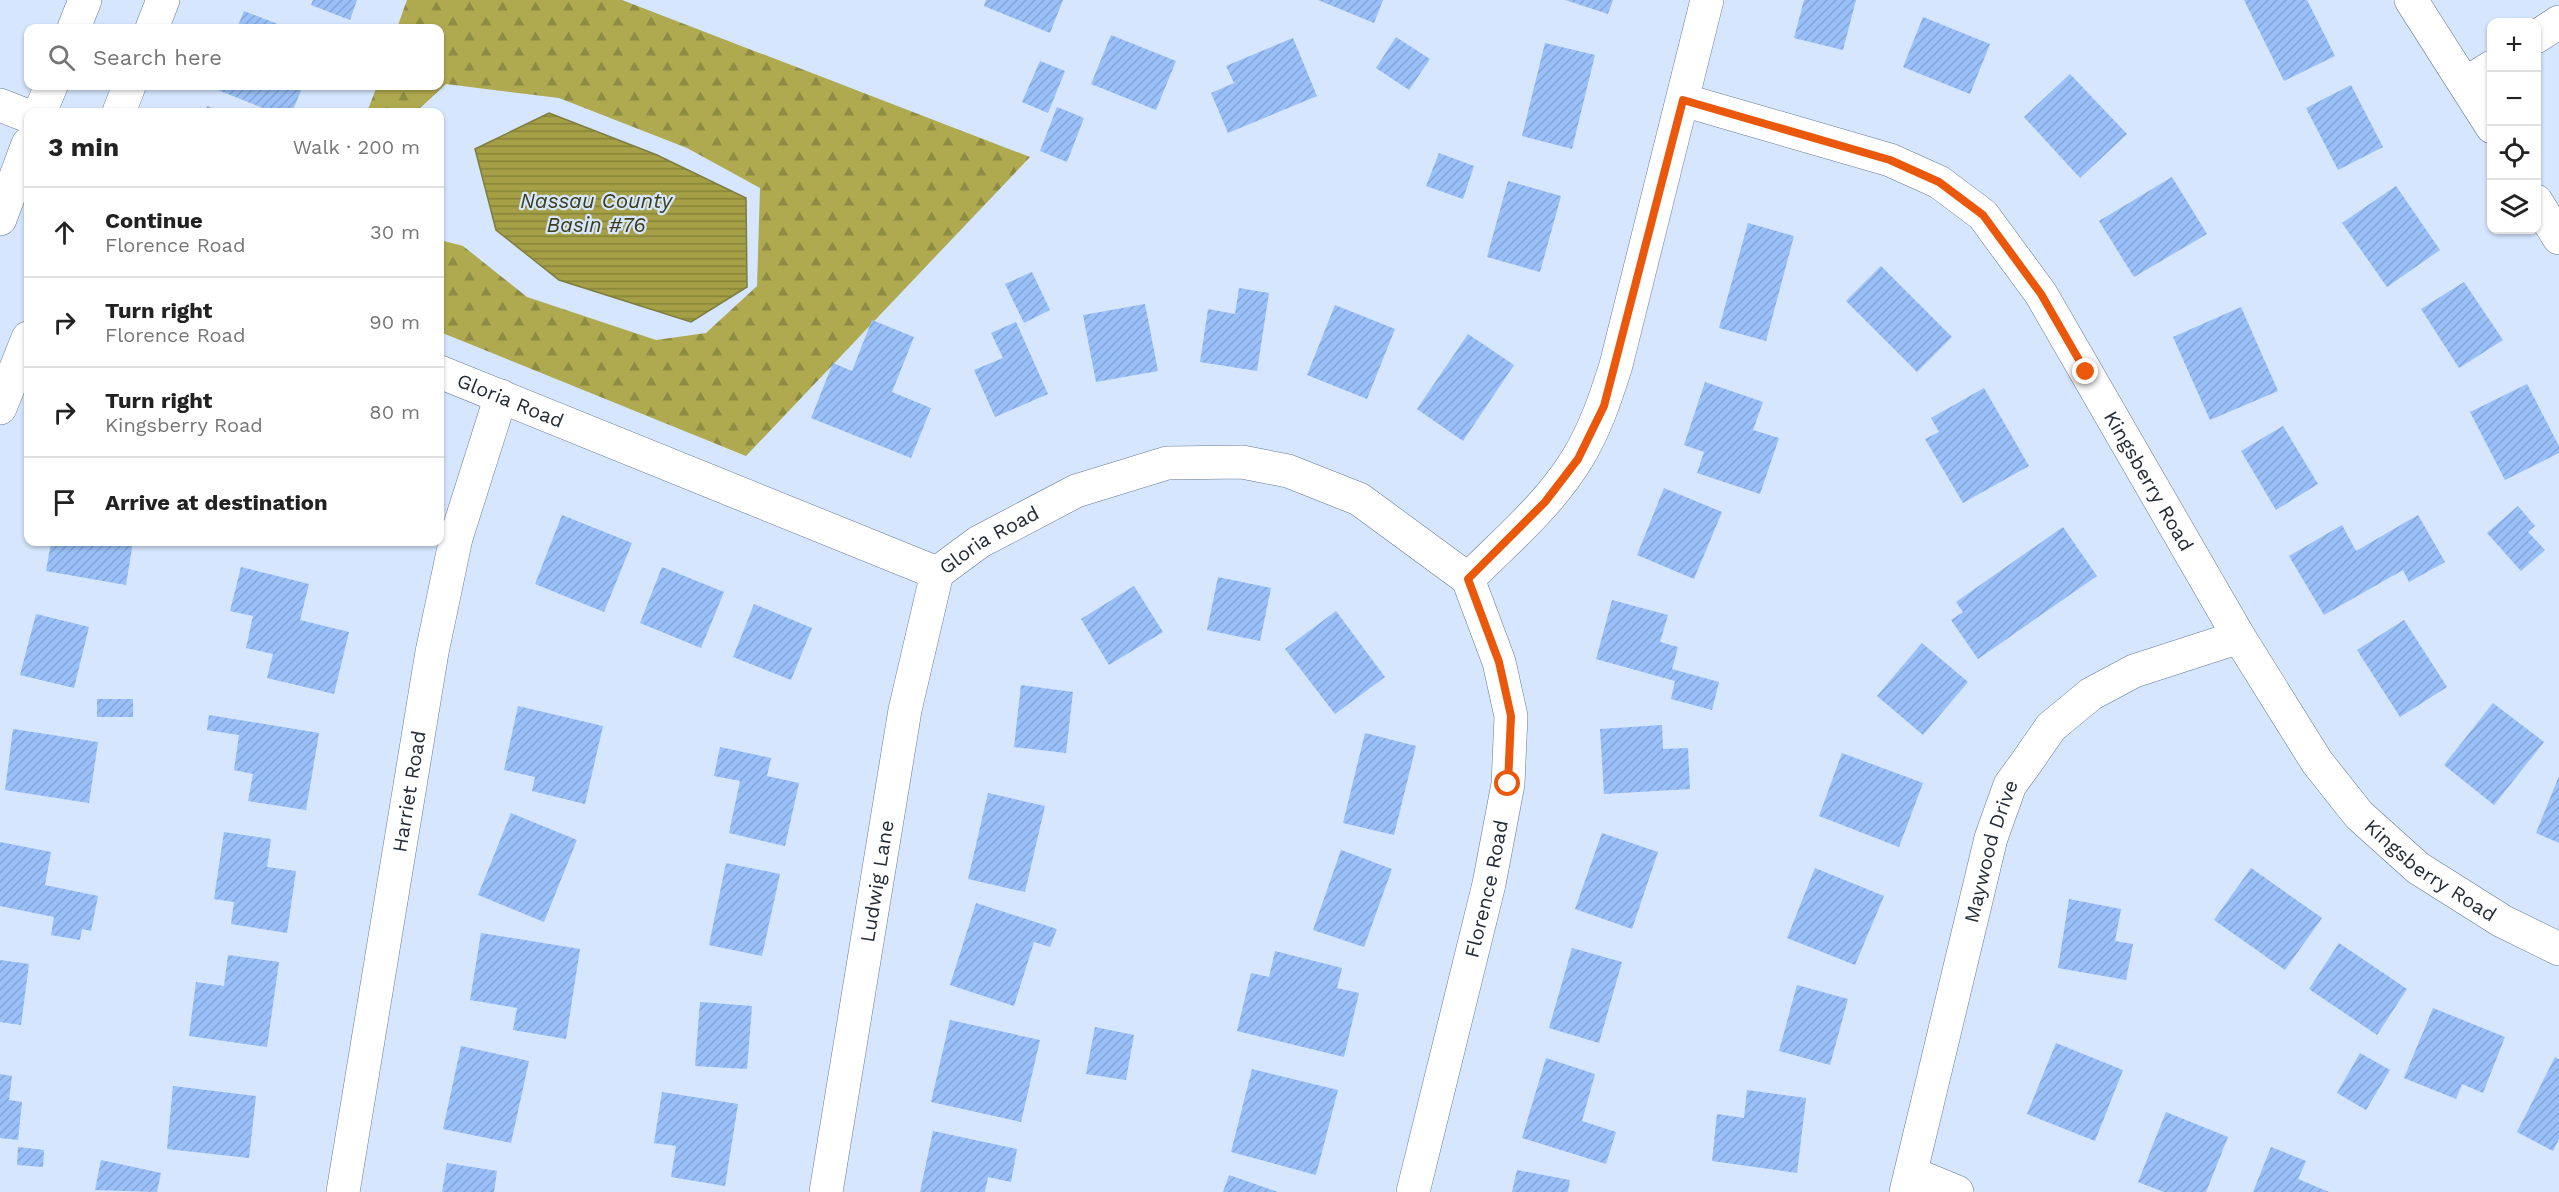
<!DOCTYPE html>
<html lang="en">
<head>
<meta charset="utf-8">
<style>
  :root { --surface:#fff; --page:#f6f6f6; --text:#222; --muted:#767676; --line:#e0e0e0 }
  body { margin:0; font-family:"Work Sans",sans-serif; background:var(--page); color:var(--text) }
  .controls { position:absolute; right:18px; top:18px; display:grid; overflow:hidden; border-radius:12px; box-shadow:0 2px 4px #0004 }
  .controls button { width:54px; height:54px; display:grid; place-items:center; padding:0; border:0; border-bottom:2px solid var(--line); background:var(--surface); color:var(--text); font:30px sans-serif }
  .stop { position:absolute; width:18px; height:18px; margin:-14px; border:4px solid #ea580c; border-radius:50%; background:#fff }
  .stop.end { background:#ea580c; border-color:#fff; box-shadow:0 2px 6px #0008 }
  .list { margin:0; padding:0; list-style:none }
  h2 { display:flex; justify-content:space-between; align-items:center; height:78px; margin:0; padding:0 24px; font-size:26px }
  h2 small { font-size:20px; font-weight:400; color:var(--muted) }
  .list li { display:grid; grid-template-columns:39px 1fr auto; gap:18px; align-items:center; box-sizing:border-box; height:90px; padding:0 24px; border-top:2px solid var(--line) }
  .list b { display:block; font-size:22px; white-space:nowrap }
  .list p { margin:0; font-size:20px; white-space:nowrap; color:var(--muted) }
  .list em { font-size:20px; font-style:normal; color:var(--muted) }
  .icon { flex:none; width:33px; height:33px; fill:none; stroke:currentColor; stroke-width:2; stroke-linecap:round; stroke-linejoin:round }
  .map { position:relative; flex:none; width:2559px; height:1192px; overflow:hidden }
  .search { position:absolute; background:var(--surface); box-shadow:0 2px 4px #0004; left:24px; top:24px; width:420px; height:66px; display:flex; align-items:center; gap:15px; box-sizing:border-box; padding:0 21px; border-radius:12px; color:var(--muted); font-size:22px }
  .panel { position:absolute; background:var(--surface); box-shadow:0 2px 4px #0004; left:24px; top:108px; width:420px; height:438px; border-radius:12px }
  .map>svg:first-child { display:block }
  .forest { fill:url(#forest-firs) }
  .water { fill:url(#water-rules); stroke:#7e7d40; stroke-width:1.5 }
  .building { fill:url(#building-hatch) }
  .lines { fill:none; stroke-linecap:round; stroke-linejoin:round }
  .minor-casing { stroke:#677a95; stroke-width:34 }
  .major-casing { stroke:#677a95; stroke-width:34 }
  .minor { stroke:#fff; stroke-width:33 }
  .major { stroke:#fff; stroke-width:33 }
  .route { stroke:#ea580c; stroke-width:8 }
  .labels { text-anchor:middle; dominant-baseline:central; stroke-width:4.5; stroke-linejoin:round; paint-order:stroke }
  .street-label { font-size:20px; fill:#232b36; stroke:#d5e6fe }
  .water-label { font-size:21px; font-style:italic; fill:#3f3d17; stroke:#d5e6fe }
</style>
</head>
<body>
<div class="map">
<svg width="2559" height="1192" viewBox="0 0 2559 1192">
  <defs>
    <pattern id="forest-firs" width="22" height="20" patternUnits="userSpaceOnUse" patternTransform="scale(1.5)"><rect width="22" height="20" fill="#afaa50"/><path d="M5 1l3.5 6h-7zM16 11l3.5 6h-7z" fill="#8e8b43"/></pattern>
    <pattern id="water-rules" width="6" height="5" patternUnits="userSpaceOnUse" patternTransform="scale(1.5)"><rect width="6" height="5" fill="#a5a045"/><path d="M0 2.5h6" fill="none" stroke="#86833a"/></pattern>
    <pattern id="building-hatch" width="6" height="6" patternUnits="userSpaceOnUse" patternTransform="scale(1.5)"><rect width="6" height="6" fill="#99c0f8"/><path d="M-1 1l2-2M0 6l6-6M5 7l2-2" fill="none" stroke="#84a5d5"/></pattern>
  </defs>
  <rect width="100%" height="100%" fill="#d5e6fe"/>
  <polygon class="forest" points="407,0 622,0 1030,157 746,456 440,332 440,240 463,246 527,297 656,340 706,333 757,286 760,188 687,148 559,98 446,84 416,112 367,112 377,86 440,86 440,28 397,28"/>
  <polygon class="water" points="549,113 657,155 746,198 747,287 691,322 559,280 496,230 475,149"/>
  <g class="building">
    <polygon points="313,0 357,0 350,20 311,5"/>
    <polygon points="986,0 1063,0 1050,33 984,6"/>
    <polygon points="1318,0 1383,0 1374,23"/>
    <polygon points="1565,0 1613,0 1608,14"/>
    <polygon points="1804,0 1856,0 1843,50 1794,38"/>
    <polygon points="2244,0 2307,0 2335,56 2284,81"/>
    <polygon points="244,11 288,28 237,28"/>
    <polygon points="1923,17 1990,44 1970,94 1903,67"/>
    <polygon points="1111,35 1176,61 1156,110 1091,84"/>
    <polygon points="1396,37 1430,59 1409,90 1376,68"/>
    <polygon points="1293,38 1317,96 1228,133 1211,93 1234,83 1226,66"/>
    <polygon points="1545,43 1595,55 1572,149 1522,136"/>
    <polygon points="1040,61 1065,71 1048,113 1022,102"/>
    <polygon points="2070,74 2127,134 2080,178 2024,117"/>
    <polygon points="2351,85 2383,147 2338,170 2306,108"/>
    <polygon points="214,86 303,86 292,112 273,112 213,88"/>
    <polygon points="207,106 223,112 205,112"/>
    <polygon points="1057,107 1084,118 1067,162 1040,151"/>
    <polygon points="1439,153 1474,166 1463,199 1426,186"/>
    <polygon points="2172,177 2207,234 2134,277 2099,221"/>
    <polygon points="1508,181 1561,196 1540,272 1487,257"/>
    <polygon points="2396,186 2440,250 2387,287 2342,223"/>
    <polygon points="1748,223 1794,236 1766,341 1719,328"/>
    <polygon points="1881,266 1952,337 1917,372 1846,301"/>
    <polygon points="1032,272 1050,310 1024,323 1005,284"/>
    <polygon points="2464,282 2503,340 2459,368 2421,309"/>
    <polygon points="1239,288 1269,293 1257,371 1200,362 1208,309 1235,314"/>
    <polygon points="1145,304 1158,371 1096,382 1083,315"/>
    <polygon points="1335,305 1395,329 1367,399 1307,375"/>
    <polygon points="2241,307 2278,391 2210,420 2173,337"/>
    <polygon points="872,320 914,337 892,392 931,408 911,458 811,418 833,363 852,371"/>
    <polygon points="1016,322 1048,394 995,417 974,370 1003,358 991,333"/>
    <polygon points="1468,334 1514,365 1463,441 1417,409"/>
    <polygon points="1705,382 1763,402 1753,430 1779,438 1760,494 1697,473 1704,452 1684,445"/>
    <polygon points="2527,384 2559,446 2559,453 2505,480 2470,412"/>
    <polygon points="1984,388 2029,466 1963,503 1925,439 1939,432 1931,418"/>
    <polygon points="2283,426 2318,484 2276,510 2241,451"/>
    <polygon points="1664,488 1722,512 1694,579 1637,555"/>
    <polygon points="2518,506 2535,526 2528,532 2545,550 2521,571 2487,533"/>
    <polygon points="562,515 632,543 604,612 535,584"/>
    <polygon points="2418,515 2445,562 2409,582 2403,570 2324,615 2289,556 2342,525 2356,551"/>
    <polygon points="2063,527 2097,576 1978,659 1951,620 1963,612 1956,602"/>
    <polygon points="51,542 133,542 126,585 46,571"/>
    <polygon points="241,567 309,584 300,620 349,632 334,694 267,678 273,654 246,648 253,616 230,611"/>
    <polygon points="662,567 724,592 701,648 640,623"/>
    <polygon points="1218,577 1271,588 1260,641 1207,630"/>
    <polygon points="1134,586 1163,632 1109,665 1081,619"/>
    <polygon points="1612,600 1668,615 1660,642 1678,647 1672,669 1719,682 1712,710 1671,699 1675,681 1596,659"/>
    <polygon points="754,604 812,628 791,680 733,657"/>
    <polygon points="1336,611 1385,677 1335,714 1285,649"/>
    <polygon points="36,614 89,627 74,688 20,675"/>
    <polygon points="2404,620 2447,687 2400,717 2357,650"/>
    <polygon points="1922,643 1968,682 1923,735 1877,696"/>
    <polygon points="1021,685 1073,692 1066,753 1014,747"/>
    <rect x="97" y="699" width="36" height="18"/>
    <polygon points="2493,703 2544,742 2494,805 2444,765"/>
    <polygon points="518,706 603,726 585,804 532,791 535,777 504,770"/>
    <polygon points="209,715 319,733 306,810 248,801 253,774 234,770 239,735 207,730"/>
    <polygon points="1662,725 1663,749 1688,748 1690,789 1604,794 1600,729"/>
    <polygon points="13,729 98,742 89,803 5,790"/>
    <polygon points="1365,733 1416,746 1394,835 1343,823"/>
    <polygon points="720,747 771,758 767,776 799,783 785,846 729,833 740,781 714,776"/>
    <polygon points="1842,753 1923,783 1899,847 1819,816"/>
    <polygon points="2559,776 2559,843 2536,833"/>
    <polygon points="988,793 1045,806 1025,892 968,879"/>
    <polygon points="511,813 577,840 544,922 478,895"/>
    <polygon points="224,832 271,839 267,867 296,871 287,933 231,924 234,902 214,899"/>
    <polygon points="1602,833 1658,852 1632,929 1575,909"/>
    <polygon points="0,842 51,852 45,885 98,896 91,931 82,929 80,940 51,935 54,917 0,906"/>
    <polygon points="1341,850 1392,869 1364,947 1313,930"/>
    <polygon points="726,863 780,874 762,956 709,945"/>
    <polygon points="1815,868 1884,896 1855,965 1787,938"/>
    <polygon points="2251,868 2322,918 2285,970 2214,920"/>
    <polygon points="2069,899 2121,909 2115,941 2133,944 2126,980 2058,968"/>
    <polygon points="976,903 1057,929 1050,947 1034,942 1014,1006 950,985"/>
    <polygon points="481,933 580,949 566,1039 513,1030 517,1008 470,1000"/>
    <polygon points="2339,943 2407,989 2377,1035 2309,989"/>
    <polygon points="1572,948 1622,962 1599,1043 1549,1028"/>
    <polygon points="1275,951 1342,968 1337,988 1359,993 1344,1057 1237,1031 1251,973 1269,977"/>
    <polygon points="228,955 279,962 267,1047 189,1036 196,982 224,986"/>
    <polygon points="0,960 29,964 21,1025 0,1022"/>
    <polygon points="1797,985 1848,999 1830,1065 1779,1051"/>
    <polygon points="700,1002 752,1006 747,1069 695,1066"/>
    <polygon points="2433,1008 2505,1037 2483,1093 2462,1084 2456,1099 2404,1078"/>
    <polygon points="950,1020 1040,1040 1021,1122 931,1102"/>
    <polygon points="1095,1027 1134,1035 1126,1080 1086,1074"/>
    <polygon points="2056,1043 2123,1070 2095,1141 2027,1114"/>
    <polygon points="461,1046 529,1061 511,1143 443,1129"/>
    <polygon points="2360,1053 2390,1070 2366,1110 2337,1093"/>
    <polygon points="2555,1057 2559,1059 2559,1139 2553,1151 2517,1132"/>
    <polygon points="1546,1058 1595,1074 1582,1121 1616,1132 1606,1164 1522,1138"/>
    <polygon points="1252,1069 1338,1090 1316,1175 1231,1152"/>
    <polygon points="0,1074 12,1076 9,1100 22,1102 18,1140 0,1138"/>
    <polygon points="173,1086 256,1096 249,1158 167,1149"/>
    <polygon points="1747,1090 1806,1098 1797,1173 1712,1161 1717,1114 1744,1118"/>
    <polygon points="662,1092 738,1104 725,1186 671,1177 676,1146 654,1143"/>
    <polygon points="2166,1112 2228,1137 2206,1192 2164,1192 2138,1182"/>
    <polygon points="933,1131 1017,1149 1011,1182 988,1177 985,1192 920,1192"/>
    <polygon points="18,1147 44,1150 43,1167 17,1165"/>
    <polygon points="2271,1147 2306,1161 2298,1179 2329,1192 2253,1192"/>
    <polygon points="101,1160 161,1173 157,1192 95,1190"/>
    <polygon points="447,1163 497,1171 494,1192 442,1192"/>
    <polygon points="1517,1170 1570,1180 1568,1192 1512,1192"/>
    <polygon points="1229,1175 1278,1192 1223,1192"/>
  </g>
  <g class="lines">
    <defs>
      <g id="minor">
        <polyline points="2411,0 2492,127"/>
        <polyline points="152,28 163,0"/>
        <polyline points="2536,37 2559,22"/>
        <polyline points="2465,84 2492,67"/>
        <path id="s1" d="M 1683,100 L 1890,160 L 1939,182 L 1983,215 L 2041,294 L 2239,637 L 2317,762 L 2359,815 L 2418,868 L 2502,921 L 2559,949"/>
        <polyline points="0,105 28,116"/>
        <polyline points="119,112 129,86"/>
        <polyline points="2536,201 2559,238"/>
        <path id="s2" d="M 440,372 L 937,573 L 979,542 L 1076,491 L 1167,463 L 1242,462 L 1288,471 L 1359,499 L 1468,579"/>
        <polyline points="0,408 28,338"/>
        <path d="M 1468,579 C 1506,541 1549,505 1577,459 C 1595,430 1606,397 1616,365 L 1707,0"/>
        <polyline points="1911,1173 1957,1192"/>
        <path id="s3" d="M 343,1192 L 432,652 L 456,538 L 501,396"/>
        <path id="s4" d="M 826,1192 L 905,710 L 937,573"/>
        <path id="s5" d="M 1413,1192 L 1489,884 L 1508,784 L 1511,716 L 1499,662 L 1468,579"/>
        <path id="s6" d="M 1906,1192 L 1991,838 L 2010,785 L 2026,763 L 2051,727 L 2091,694 L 2134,671 L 2239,637"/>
      </g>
      <g id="major">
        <polyline points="74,28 85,0"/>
        <polyline points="40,112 51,86"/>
        <polyline points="0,219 28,144"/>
      </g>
    </defs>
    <use href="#minor" class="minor-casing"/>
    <use href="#major" class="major-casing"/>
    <use href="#minor" class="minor"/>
    <use href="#major" class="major"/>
  </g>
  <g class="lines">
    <polyline class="route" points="1508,784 1511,716 1499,662 1468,579 1545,502 1578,459 1604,406 1683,100 1890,160 1939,182 1983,215 2041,294 2086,372"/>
  </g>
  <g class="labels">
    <g class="street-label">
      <text stroke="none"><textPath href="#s2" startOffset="76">Gloria Road</textPath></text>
      <text stroke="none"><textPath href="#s1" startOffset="638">Kingsberry Road</textPath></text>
      <text stroke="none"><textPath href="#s2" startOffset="598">Gloria Road</textPath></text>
      <text stroke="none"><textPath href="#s3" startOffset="406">Harriet Road</textPath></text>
      <text stroke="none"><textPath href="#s6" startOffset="351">Maywood Drive</textPath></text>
      <text stroke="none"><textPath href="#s1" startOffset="1124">Kingsberry Road</textPath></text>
      <text stroke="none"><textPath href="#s4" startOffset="315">Ludwig Lane</textPath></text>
      <text stroke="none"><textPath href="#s5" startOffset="312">Florence Road</textPath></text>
    </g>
    <g class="water-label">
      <text x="596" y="200">Nassau County<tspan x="596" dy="24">Basin #76</tspan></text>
    </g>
  </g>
</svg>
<div class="controls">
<button>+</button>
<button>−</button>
<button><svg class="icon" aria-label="locate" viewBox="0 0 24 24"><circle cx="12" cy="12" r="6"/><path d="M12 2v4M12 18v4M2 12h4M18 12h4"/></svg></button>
<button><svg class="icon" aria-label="layers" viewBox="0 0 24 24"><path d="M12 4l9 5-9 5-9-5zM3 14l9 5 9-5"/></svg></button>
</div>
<div class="stop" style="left:1508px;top:784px"></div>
<div class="stop end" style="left:2086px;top:372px"></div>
<div class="search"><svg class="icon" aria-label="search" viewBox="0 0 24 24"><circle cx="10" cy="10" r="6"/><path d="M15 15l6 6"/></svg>Search here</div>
<section class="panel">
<h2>3 min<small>Walk · 200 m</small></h2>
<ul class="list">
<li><svg class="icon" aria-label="ahead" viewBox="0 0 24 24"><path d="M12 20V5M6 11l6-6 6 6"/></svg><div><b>Continue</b><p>Florence Road</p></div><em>30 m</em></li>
<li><svg class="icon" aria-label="right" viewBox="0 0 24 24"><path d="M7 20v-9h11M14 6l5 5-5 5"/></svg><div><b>Turn right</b><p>Florence Road</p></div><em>90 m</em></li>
<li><svg class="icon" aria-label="right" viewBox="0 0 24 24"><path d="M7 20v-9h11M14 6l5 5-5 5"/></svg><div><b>Turn right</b><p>Kingsberry Road</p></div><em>80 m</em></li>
<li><svg class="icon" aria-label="arrive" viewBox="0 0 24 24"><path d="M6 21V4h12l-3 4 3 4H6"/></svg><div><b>Arrive at destination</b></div></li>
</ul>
</section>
</div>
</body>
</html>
